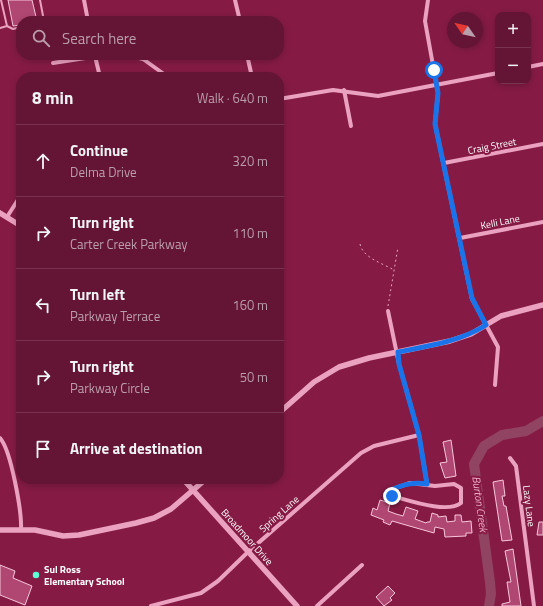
<!DOCTYPE html>
<html lang="en">
<head>
<meta charset="utf-8">
<style>
  :root { --surface:#641434; --page:#6a1d3c; --text:#f1f3f6; --muted:#bb9eac; --line:#78334f }
  body { margin:0; font-family:"Titillium Web",sans-serif; background:var(--page); color:var(--text) }
  .controls { position:absolute; right:12px; top:12px; display:grid; overflow:hidden; border-radius:8px; box-shadow:0 2px 6px #0003 }
  .controls button { width:36px; height:36px; display:grid; place-items:center; padding:0; border:0; border-bottom:1px solid var(--line); background:var(--surface); color:var(--text); font:20px sans-serif }
  .compass { position:absolute; left:447px; top:12px; width:36px; height:36px; border-radius:50%; background:var(--surface); box-shadow:0 2px 6px #0003; rotate:304deg }
  .stop { position:absolute; width:12px; height:12px; margin:-9px; border:3px solid #1a73e8; border-radius:50%; background:#fff }
  .stop.end { background:#1a73e8; border-color:#fff; box-shadow:0 1px 4px #0008 }
  .list { margin:0; padding:0; list-style:none }
  h2 { display:flex; justify-content:space-between; align-items:center; height:52px; margin:0; padding:0 16px; font-size:17px }
  h2 small { font-size:13px; font-weight:400; color:var(--muted) }
  .list li { display:grid; grid-template-columns:26px 1fr auto; gap:12px; align-items:center; box-sizing:border-box; height:72px; padding:0 16px; border-top:1px solid var(--line) }
  .list b { display:block; font-size:15px; white-space:nowrap }
  .list p { margin:0; font-size:13px; white-space:nowrap; color:var(--muted) }
  .list em { font-size:13px; font-style:normal; color:var(--muted) }
  .icon { flex:none; width:22px; height:22px; fill:none; stroke:currentColor; stroke-width:2; stroke-linecap:round; stroke-linejoin:round }
  .map { position:relative; flex:none; width:543px; height:606px; overflow:hidden }
  .search { position:absolute; background:var(--surface); box-shadow:0 2px 6px #0003; left:16px; top:16px; width:268px; height:44px; display:flex; align-items:center; gap:10px; box-sizing:border-box; padding:0 14px; border-radius:16px; color:var(--muted); font-size:15px }
  .panel { position:absolute; background:var(--surface); box-shadow:0 2px 6px #0003; left:16px; top:72px; width:268px; height:412px; border-radius:16px }
  .map>svg:first-child { display:block }
  .lines { fill:none; stroke-linecap:round; stroke-linejoin:round }
  .river { stroke:#914362; stroke-width:10 }
  .building { fill:#b04772; stroke:#f8c6db }
  .path { stroke:#eba1c0; stroke-width:1; stroke-dasharray:2 3; stroke-linecap:butt }
  .service { stroke:#eba1c0; stroke-width:2 }
  .minor { stroke:#eba1c0; stroke-width:4 }
  .tertiary { stroke:#eba1c0; stroke-width:5.5 }
  .route { stroke:#1a73e8; stroke-width:5 }
  .poi-dot { fill:#5dfdd5; stroke:#851b45; stroke-width:1.5 }
  .labels { text-anchor:middle; dominant-baseline:central; stroke-width:4; stroke-linejoin:round; paint-order:stroke }
  .street-label { font-size:10px; fill:#fff; stroke:#851b45 }
  .poi-label { font-size:10px; font-weight:bold; fill:#fff; stroke:#851b45; text-anchor:start }
  .water-label { font-size:11px; font-style:italic; fill:#f3acca; stroke:#851b45 }
</style>
</head>
<body>
<div class="map">
<svg width="543" height="606" viewBox="0 0 543 606">
  <rect width="100%" height="100%" fill="#851b45"/>
  <g class="lines">
    <polyline class="river" points="489,606 491,594 490,582 474,464 484,446 502,435 526,431 543,421"/>
  </g>
  <g class="building">
    <polygon points="8,0 32,0 37,21 21,21 21,25 13,26"/>
    <polygon points="451,440 456,476 445,478 440,463 447,462 443,442"/>
    <polygon points="503,480 505,496 502,496 504,506 506,506 512,540 502,541 493,482"/>
    <polygon points="380,500 390,503 388,511 396,514 403,516 406,507 418,511 415,519 426,523 427,522 430,522 432,513 438,515 438,517 446,516 447,522 455,521 455,515 461,515 462,522 471,521 472,533 466,533 466,536 445,537 444,529 435,527 434,533 392,521 390,525 383,522 384,520 371,515 373,508 377,510"/>
    <polygon points="539,522 543,522 543,535 537,535"/>
    <polygon points="513,549 521,606 502,606 502,604 510,602 507,582 511,582 505,551"/>
    <polygon points="0,565 15,571 13,578 32,586 25,605 0,595"/>
    <polygon points="388,586 395,593 390,598 392,600 384,606 376,597"/>
  </g>
  <g class="lines">
    <g class="path">
      <path d="M 360,244 C 363,258 382,263 394,270"/>
      <polyline points="388,306 398,247"/>
    </g>
    <g class="service">
      <polyline points="40,0 44,21"/>
      <polyline points="7,26 13,29 21,27"/>
      <polyline points="0,28 7,26 1,0"/>
    </g>
    <g class="minor">
      <polyline points="84,0 88,21"/>
      <polyline points="235,0 240,21"/>
      <polyline points="428,0 425,21 438,93 435,124 472,299 498,347 495,385"/>
      <polyline points="126,55 143,59 168,77"/>
      <polyline points="247,55 252,77"/>
      <polyline points="95,56 100,77"/>
      <polyline points="53,63 105,55"/>
      <polyline points="528,67 543,64"/>
      <polyline points="344,90 351,126"/>
      <polyline points="279,99 333,90 378,96 498,73"/>
      <polyline points="444,163 543,144"/>
      <polyline points="7,217 21,195"/>
      <polyline points="460,238 543,222"/>
      <polyline points="388,311 399,364 419,435 427,484"/>
      <path d="M 0,438 C 11,450 22,512 21,530"/>
      <polyline points="510,458 516,466 534,606"/>
      <path d="M 410,483 L 435,486 L 454,484 L 461,488 L 461,503 C 447,514 408,500 392,496 L 393,489 Z"/>
      <polyline points="151,606 201,593 218,581 248,552 361,453 374,446 419,435"/>
      <polyline points="317,606 362,565"/>
    </g>
    <g class="tertiary">
      <polyline points="0,213 21,226"/>
      <polyline points="279,413 314,382 339,367 369,358 450,341 471,334 501,316 543,305"/>
      <polyline points="183,479 297,606"/>
      <polyline points="0,530 35,530 63,536 79,535 136,523 154,518 171,509 206,479"/>
    </g>
  </g>
  <g class="lines">
    <path class="route" d="M 392,496 L 393,489 C 405,484 414,482 427,484 L 419,435 L 399,364 L 398,352 C 428,346 459,342 486,325 L 472,298 L 435,124 L 438,93 L 434,70"/>
  </g>
  <circle class="poi-dot" cx="36" cy="575" r="4"/>
  <g class="labels">
    <g class="street-label">
      <text transform="translate(492 146) rotate(-11)">Craig Street</text>
      <text transform="translate(500 222) rotate(-11)">Kelli Lane</text>
      <text transform="translate(529 506) rotate(83)">Lazy Lane</text>
      <text transform="translate(279 514) rotate(-42)">Spring Lane</text>
      <text transform="translate(247 537) rotate(48)">Broadmoor Drive</text>
    </g>
    <g class="poi-label">
      <text x="44" y="569">Sul Ross<tspan x="44" dy="12">Elementary School</tspan></text>
    </g>
    <g class="water-label">
      <text transform="translate(480 504) rotate(82)">Burton Creek</text>
    </g>
  </g>
</svg>
<div class="controls">
<button>+</button>
<button>−</button>
</div>
<svg class="compass" viewBox="-18 -18 36 36"><path d="M0-13l5 13h-10z" fill="#e53935"/><path d="M0 13l5-13h-10z" fill="#bb9eac"/></svg>
<div class="stop" style="left:434px;top:70px"></div>
<div class="stop end" style="left:392px;top:496px"></div>
<div class="search"><svg class="icon" aria-label="search" viewBox="0 0 24 24"><circle cx="10" cy="10" r="6"/><path d="M15 15l6 6"/></svg>Search here</div>
<section class="panel">
<h2>8 min<small>Walk · 640 m</small></h2>
<ul class="list">
<li><svg class="icon" aria-label="ahead" viewBox="0 0 24 24"><path d="M12 20V5M6 11l6-6 6 6"/></svg><div><b>Continue</b><p>Delma Drive</p></div><em>320 m</em></li>
<li><svg class="icon" aria-label="right" viewBox="0 0 24 24"><path d="M7 20v-9h11M14 6l5 5-5 5"/></svg><div><b>Turn right</b><p>Carter Creek Parkway</p></div><em>110 m</em></li>
<li><svg class="icon" aria-label="left" viewBox="0 0 24 24"><path d="M17 20v-9H6M10 6l-5 5 5 5"/></svg><div><b>Turn left</b><p>Parkway Terrace</p></div><em>160 m</em></li>
<li><svg class="icon" aria-label="right" viewBox="0 0 24 24"><path d="M7 20v-9h11M14 6l5 5-5 5"/></svg><div><b>Turn right</b><p>Parkway Circle</p></div><em>50 m</em></li>
<li><svg class="icon" aria-label="arrive" viewBox="0 0 24 24"><path d="M6 21V4h12l-3 4 3 4H6"/></svg><div><b>Arrive at destination</b></div></li>
</ul>
</section>
</div>
</body>
</html>
